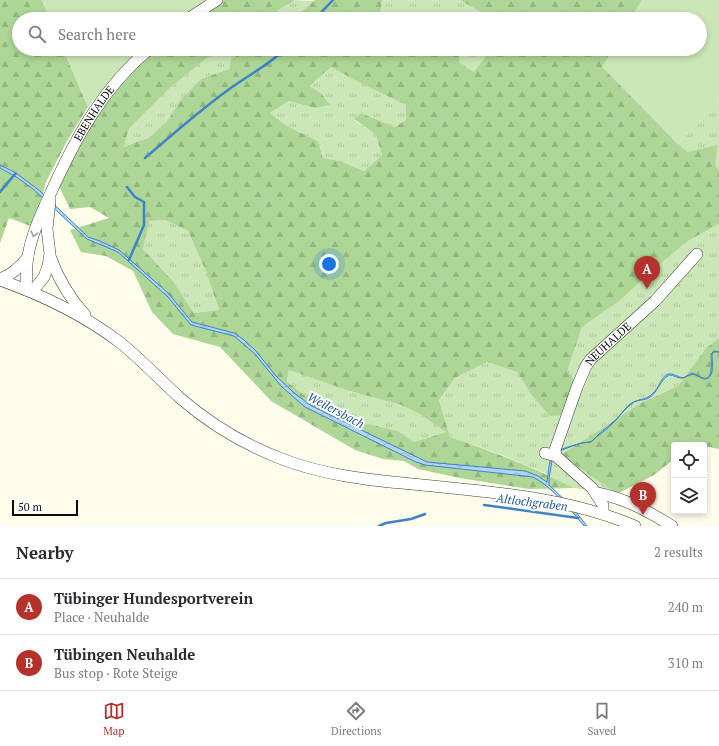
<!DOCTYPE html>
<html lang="en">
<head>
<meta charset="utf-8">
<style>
  :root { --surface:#fff; --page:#f2f2f3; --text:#2b2b33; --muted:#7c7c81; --line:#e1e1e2; --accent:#b5312b }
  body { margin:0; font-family:"PT Serif",serif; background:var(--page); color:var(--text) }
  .controls { position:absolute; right:12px; bottom:12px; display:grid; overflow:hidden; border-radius:4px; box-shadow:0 2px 6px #0003 }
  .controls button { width:36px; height:36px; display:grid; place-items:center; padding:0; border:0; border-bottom:1px solid var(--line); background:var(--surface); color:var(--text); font:20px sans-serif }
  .scale { position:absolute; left:12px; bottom:10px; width:66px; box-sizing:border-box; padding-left:4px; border:2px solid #0c0c0c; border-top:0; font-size:11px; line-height:14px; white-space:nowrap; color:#0c0c0c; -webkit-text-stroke:3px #fff; paint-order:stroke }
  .you { position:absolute; left:329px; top:264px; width:14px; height:14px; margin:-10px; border:3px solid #fff; border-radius:50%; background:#1a73e8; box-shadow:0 0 0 6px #1a73e833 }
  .badge { display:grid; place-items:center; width:26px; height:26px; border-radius:50%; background:var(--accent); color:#fff; font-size:13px; font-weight:700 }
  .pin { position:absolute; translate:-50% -33px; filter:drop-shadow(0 1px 2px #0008) }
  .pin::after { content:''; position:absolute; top:21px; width:14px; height:12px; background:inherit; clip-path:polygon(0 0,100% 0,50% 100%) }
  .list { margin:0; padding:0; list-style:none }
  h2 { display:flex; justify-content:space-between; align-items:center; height:52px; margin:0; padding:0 16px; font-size:17px }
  h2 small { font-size:13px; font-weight:400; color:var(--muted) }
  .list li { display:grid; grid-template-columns:26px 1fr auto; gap:12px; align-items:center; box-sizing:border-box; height:56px; padding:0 16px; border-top:1px solid var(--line) }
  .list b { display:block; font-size:15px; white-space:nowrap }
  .list p { margin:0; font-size:13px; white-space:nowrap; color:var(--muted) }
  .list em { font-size:13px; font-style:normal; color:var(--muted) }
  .icon { flex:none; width:22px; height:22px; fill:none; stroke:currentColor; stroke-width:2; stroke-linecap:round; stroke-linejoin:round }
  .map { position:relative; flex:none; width:719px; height:526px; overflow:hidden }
  .search { position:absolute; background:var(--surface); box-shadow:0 2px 6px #0003; left:12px; right:12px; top:12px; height:44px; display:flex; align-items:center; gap:10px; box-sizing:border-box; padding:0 14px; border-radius:22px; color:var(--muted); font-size:15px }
  .sheet { height:164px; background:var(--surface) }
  nav { display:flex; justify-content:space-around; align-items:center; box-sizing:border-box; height:56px; border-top:1px solid var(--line); background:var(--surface); font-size:11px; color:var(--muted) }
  nav a { display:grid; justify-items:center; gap:2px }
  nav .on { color:var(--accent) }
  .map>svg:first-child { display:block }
  .grass { fill:url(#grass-tufts) }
  .forest { fill:url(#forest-firs); fill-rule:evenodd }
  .garden { fill:#cbe6b7 }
  .water { fill:url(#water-waves); stroke:#3d83c7 }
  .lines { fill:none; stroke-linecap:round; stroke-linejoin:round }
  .stream { stroke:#3d83c7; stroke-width:2.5 }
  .minor-casing { stroke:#3f3f3f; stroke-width:12 }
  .minor { stroke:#fff; stroke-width:11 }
  .oneway { stroke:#9e9e9e }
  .labels { text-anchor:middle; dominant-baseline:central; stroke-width:4; stroke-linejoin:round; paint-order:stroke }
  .street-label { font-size:11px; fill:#0c0c0c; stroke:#fff }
  .water-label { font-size:12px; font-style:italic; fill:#1b5697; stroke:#fff }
</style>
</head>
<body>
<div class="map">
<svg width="719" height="526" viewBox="0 0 719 526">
  <defs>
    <pattern id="grass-tufts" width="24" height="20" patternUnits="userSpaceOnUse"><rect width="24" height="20" fill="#cbe6b7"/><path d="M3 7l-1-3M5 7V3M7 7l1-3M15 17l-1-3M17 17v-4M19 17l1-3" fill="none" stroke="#adc49c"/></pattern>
    <pattern id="forest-firs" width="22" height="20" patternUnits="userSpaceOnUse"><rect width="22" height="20" fill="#aed697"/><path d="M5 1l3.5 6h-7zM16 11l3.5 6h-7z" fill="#94b681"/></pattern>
    <pattern id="water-waves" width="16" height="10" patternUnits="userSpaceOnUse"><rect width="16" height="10" fill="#b2d5f3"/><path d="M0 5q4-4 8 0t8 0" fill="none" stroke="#98b6cf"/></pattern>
  </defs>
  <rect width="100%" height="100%" fill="#fefceb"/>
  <g class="grass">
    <polygon points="295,0 315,1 293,19 269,19 280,9"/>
    <polygon points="382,0 460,0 492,19 384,19 380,16"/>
    <polygon points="222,49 255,49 231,58 229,69 201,79 182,98 167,121 150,137 122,147 129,129 170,88 212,54"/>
    <polygon points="457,49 491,49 474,72 460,63"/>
    <polygon points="331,66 364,85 406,105 406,120 395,127 361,113 354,120 376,135 382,155 364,171 341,161 323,158 318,141 287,126 270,113 289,101 314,108 321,93 308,86"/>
    <polygon points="719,98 719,170 715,165 688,152 678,144 718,101"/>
    <polygon points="165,220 188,231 205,269 219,310 194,313 173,281 143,249 148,221"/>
    <polygon points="719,224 719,338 706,348 678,386 639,404 561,455 617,494 574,488 547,474 499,454 450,437 439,400 455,378 487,362 517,372 531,394 577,387 568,369 582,327 618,302 654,269 688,241"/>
    <polygon points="289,370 346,390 401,405 418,413 446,432 414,442 398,431 360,422 315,403 287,382"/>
  </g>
  <g class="forest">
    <polygon points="0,0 42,0 50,19 19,19 19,49 63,49 88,107 67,141 46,182 33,227 9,218 0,243"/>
    <polygon points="217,0 295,0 280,9 269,19 188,19"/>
    <polygon points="315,0 382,0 380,16 384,19 293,19"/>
    <polygon points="460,0 642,0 631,19 492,19"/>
    <path d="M 149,49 L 222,49 L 212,54 L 170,88 L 129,129 L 123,147 L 150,137 L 167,121 L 182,98 L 201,79 L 229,69 L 231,58 L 255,49 L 457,49 L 460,63 L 474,72 L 491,49 L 613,49 L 603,67 L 678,144 L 688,152 L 718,145 L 715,165 L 719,170 L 719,224 L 688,241 L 654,269 L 618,302 L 582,327 L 568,369 L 577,387 L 567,415 L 550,416 L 531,394 L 517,372 L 487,362 L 455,378 L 439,400 L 450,437 C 493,452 534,467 574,488 L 529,489 L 460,478 L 418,469 L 404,461 L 383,459 L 355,450 L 271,401 L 220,347 L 173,334 L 152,312 L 133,271 L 106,256 L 81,252 L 70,230 L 109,218 L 90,207 L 70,209 L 56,180 L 77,137 ZM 331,67 L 364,85 L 406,105 L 406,120 L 395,127 L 361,113 L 354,119 L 376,135 L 382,155 L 364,171 L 341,161 L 323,158 L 318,141 L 287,126 L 270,113 L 289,101 L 314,108 L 330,105 L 321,93 L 309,86 ZM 165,220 L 188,231 L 205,269 L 219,310 L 194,313 L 173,281 L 143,249 L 149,221 ZM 289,370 L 346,390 L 401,405 L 418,413 L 446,432 L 414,442 L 398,431 L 360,422 L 315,403 L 287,382 Z"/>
    <polygon points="719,338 719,449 704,446 704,445 674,445 674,459 654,475 617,494 561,455 639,404 678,386 706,348"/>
  </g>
  <g class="garden">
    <polygon points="42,0 212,0 183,19 50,19"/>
    <polygon points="642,0 719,0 719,98 718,101 678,144 602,67 613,49 700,49 700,19 631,19"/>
    <polygon points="63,49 145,49 135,57 88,107"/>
  </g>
  <path class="water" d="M 0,165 L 16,173 L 40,191 L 88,237 L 100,241 L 119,250 L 168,293 L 192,322 L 234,333 L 244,340 L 255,350 L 276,376 L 293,392 L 310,405 L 427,462 L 525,471 L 538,476 L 547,482 C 548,476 549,461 552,455 C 555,450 577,444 583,443 C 586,442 589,443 592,441 C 594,439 596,437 598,435 C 603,430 608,427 612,423 C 619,418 623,410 629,405 C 637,398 646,401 653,393 C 659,388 661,377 668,374 C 673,373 678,377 683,378 L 692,373 C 696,374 699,377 703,378 C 714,381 711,360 711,354 L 714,351 L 719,352 L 714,352 L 712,354 C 712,361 715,379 705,379 C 701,379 699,376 696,375 C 690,373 686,378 681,378 C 677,378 674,375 669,375 C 660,380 658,392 649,398 C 644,401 639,399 634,402 C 626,407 621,415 615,421 C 608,429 598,435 591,442 L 581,443 L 559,451 L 553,455 L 549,478 L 549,485 L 572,507 L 587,526 L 584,526 C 571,510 551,486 533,477 L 425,465 L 416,462 L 305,407 L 282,387 L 254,353 L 234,336 L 191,325 L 168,297 L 118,252 L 87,239 L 33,189 L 18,178 L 0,168 Z"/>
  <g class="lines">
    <g class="stream">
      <polyline points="315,19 333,0"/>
      <path d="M 145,158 C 172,135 199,111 228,90 C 247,76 269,65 285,49"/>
      <polyline points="127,187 135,197 144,202 144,225 129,260"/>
      <polyline points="0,192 15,174"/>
      <polyline points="484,505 578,518"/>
      <polyline points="379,526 386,523 411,519 425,514"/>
    </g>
    <defs>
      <g id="minor">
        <polyline points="188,19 217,0"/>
        <path d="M 50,256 C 58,279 69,297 85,315"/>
        <path d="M 0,279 C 11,275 21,266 28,257"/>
        <path d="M 0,280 C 42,295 82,314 118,341 C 140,358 159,379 180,398 C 210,424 245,445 282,459 C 323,475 368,480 412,484 C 488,492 564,496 635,526"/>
        <path id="s1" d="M 26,290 C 27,279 26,267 28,256 C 32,232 43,210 53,188 C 77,135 104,87 149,49"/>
        <polyline points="32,292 44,277 48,266 50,254 47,229 50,201"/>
        <polyline points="545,453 556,456 592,488 603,505 603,514"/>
        <path id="s2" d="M 556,456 L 555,450 L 577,387 L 586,366 L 591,359 L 655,301 L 697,254"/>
        <path d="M 597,493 C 624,498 648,511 672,526"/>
      </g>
    </defs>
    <use href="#minor" class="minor-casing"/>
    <use href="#minor" class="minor"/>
  </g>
  <defs><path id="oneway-chevron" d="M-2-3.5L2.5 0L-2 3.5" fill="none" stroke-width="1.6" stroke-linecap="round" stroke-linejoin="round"/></defs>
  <use class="oneway" href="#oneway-chevron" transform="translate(34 234) rotate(106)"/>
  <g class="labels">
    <g class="street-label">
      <text stroke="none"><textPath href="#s1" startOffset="192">EBENHALDE</textPath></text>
      <text stroke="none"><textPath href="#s2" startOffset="127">NEUHALDE</textPath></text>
    </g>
    <g class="water-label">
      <text transform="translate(336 410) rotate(28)">Weilersbach</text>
      <text transform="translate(532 502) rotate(7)">Altlochgraben</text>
    </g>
  </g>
</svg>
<div class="controls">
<button><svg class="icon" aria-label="locate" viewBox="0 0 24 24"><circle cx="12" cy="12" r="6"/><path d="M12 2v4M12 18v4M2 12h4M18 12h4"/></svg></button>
<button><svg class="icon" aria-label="layers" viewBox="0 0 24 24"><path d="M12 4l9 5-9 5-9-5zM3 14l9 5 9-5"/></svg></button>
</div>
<div class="scale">50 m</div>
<div class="you"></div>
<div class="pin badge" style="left:647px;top:289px">A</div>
<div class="pin badge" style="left:643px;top:515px">B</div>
<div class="search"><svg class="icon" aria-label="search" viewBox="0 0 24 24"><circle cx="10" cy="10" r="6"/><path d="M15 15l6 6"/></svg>Search here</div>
</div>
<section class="sheet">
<h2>Nearby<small>2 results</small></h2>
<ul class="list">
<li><span class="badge">A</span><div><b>Tübinger Hundesportverein</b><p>Place · Neuhalde</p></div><em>240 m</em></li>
<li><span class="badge">B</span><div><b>Tübingen Neuhalde</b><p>Bus stop · Rote Steige</p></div><em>310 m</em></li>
</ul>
</section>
<nav>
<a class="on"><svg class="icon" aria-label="map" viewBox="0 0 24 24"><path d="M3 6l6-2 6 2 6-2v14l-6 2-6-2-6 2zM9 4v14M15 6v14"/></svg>Map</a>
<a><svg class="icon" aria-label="directions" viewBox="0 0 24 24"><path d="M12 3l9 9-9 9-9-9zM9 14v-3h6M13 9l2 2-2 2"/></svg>Directions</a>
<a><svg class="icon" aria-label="saved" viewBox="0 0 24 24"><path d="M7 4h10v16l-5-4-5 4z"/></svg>Saved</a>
</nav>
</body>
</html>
